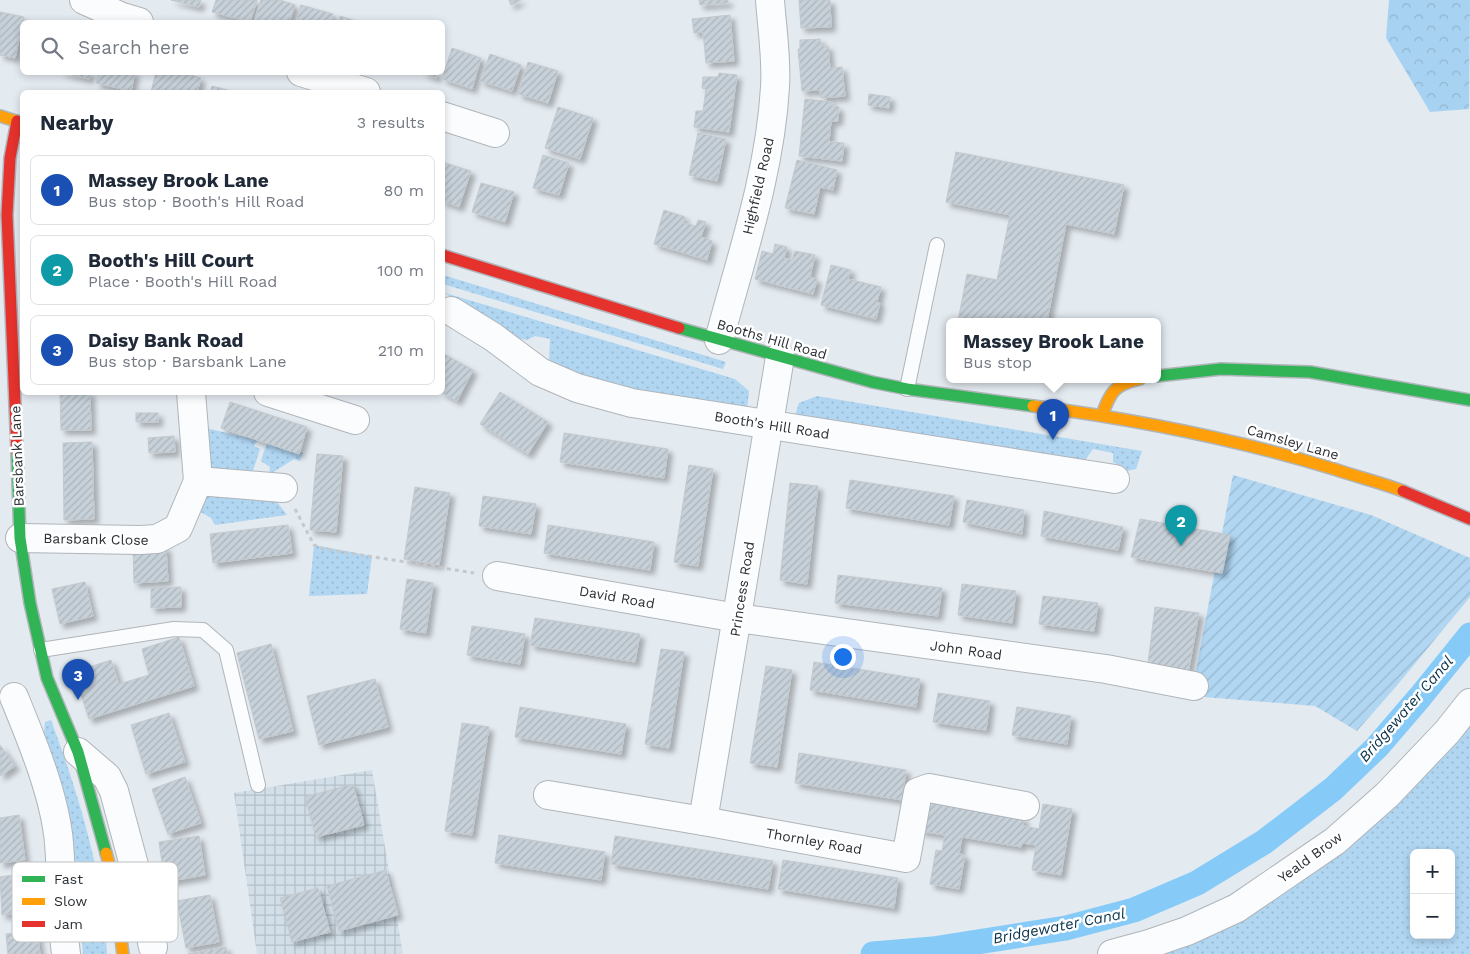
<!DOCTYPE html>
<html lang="en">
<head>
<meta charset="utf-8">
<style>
  :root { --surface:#fff; --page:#f2f2f3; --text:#1f2937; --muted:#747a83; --line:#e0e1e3; --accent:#2563eb }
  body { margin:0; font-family:"Work Sans",sans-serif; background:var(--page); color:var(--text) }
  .controls { position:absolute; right:15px; bottom:15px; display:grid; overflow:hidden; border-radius:8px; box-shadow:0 2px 8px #0003 }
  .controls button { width:45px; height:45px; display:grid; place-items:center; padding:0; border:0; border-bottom:1px solid var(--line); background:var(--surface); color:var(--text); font:25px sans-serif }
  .you { position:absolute; left:842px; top:656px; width:18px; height:18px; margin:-12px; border:4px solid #fff; border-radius:50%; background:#1a73e8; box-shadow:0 0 0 8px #1a73e833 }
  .badge { display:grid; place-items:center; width:32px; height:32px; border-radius:50%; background:var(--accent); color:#fff; font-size:16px; font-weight:700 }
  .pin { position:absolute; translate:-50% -41px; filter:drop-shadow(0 1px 2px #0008) }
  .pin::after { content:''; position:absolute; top:26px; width:18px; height:15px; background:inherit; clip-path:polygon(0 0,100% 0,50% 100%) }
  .popup { position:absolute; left:946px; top:318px; width:215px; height:65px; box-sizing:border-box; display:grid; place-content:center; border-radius:8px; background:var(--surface); filter:drop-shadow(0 1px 4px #0005); font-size:16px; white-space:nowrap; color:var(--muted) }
  .popup b { font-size:19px; color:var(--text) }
  .popup::after { content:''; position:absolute; left:50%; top:100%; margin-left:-10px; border:10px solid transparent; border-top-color:var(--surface) }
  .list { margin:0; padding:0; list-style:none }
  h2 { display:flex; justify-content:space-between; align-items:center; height:65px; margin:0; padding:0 20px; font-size:21px }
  h2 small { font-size:16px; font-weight:400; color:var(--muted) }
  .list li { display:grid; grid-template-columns:32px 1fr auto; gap:15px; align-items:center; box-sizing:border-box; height:70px; margin:0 10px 10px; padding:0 10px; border:1px solid var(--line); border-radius:8px }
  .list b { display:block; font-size:19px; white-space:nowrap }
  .list p { margin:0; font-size:16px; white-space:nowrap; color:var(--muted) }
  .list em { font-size:16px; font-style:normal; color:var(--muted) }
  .icon { flex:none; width:28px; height:28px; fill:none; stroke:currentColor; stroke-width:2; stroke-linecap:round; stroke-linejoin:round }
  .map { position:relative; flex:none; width:1470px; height:954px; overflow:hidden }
  .search { position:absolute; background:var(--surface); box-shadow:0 2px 8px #0003; left:20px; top:20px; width:425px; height:55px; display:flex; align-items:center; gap:12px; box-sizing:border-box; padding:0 18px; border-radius:8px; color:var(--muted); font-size:19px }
  .panel { position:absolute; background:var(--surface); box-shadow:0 2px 8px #0003; left:20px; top:90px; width:425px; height:305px; border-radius:8px }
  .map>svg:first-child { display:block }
  .industrial { fill:url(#industrial-grid) }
  .grass { fill:url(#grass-dots); fill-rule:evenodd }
  .forest { fill:url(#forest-crowns) }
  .garden { fill:url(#garden-furrows) }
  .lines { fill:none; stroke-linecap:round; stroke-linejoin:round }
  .canal { stroke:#86caf8; stroke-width:25 }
  .building { fill:url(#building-hatch); stroke:#c4c9cd; filter:url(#shadow) }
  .lane-casing { stroke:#b0b5ba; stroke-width:16 }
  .street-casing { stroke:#b0b5ba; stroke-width:30 }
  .fast-casing { stroke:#b0b5ba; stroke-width:14 }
  .slow-casing { stroke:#b0b5ba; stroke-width:14 }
  .jam-casing { stroke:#b0b5ba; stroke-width:14 }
  .path { stroke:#c6c9cb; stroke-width:3; stroke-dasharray:4 4; stroke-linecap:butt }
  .lane { stroke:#fbfcfd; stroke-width:14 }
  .street { stroke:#fbfcfd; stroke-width:28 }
  .fast { stroke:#30b455; stroke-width:11 }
  .slow { stroke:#ff9f0a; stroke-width:11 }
  .jam { stroke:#e5322d; stroke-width:11 }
  .labels { text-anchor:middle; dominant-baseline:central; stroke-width:5; stroke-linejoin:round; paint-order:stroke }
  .street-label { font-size:14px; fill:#2a2f33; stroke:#fff }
  .water-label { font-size:15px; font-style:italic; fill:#09334c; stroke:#fff }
  .key { fill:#fff; stroke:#bfc1c2; stroke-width:1 }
  .key-label { font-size:14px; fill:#2a2f33 }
</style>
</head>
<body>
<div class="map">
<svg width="1470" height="954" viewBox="0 0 1470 954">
  <defs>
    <pattern id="industrial-grid" width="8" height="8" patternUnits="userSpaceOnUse" patternTransform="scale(1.25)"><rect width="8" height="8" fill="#d2dfe9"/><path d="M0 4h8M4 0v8" fill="none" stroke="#b4c0c8"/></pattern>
    <pattern id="grass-dots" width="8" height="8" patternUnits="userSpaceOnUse" patternTransform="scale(1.25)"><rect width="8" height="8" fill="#b0d6f2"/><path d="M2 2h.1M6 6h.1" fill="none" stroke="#98b8d0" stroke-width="1.8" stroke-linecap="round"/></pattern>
    <pattern id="forest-crowns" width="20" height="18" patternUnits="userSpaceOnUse" patternTransform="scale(1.25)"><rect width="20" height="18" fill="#a8d2f1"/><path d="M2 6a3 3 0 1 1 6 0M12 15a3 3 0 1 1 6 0" fill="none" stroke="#91b5cf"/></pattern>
    <pattern id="garden-furrows" width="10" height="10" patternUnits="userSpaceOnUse" patternTransform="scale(1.25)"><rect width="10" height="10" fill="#b0d6f2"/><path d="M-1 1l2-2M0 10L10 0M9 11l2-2" fill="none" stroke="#98b8d0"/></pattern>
    <pattern id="building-hatch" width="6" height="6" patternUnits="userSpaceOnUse" patternTransform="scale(1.25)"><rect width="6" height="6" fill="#c7d1d9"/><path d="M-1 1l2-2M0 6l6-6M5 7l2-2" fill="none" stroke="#abb4bb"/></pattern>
    <filter id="shadow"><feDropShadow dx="4.5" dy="4.5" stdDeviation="2.5" flood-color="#0004"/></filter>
  </defs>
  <rect width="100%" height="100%" fill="#e3eaf0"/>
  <polygon class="industrial" points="372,770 403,954 257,954 234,793"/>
  <g class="grass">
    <polygon points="443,275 726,362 723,369 443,284"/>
    <polygon points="445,293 735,379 749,391 747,410 603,385 560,372 549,361 550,339 535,336 527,340 514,338"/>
    <polygon points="817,396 1142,451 1136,469 1127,471 1113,462 1113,453 1093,449 1085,460 1069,463 794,419 799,403"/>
    <polygon points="205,428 258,440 254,446 260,449 253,471 249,475 213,470 205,460"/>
    <polygon points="267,442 303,453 300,461 294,459 269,475 270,467 261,461"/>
    <polygon points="204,492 274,498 287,515 215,525 211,518 199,511"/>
    <polygon points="314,545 372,556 367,594 309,596"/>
    <path d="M 51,720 C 79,796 103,873 107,954 L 83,954 L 76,864 L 63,799 L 44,733 L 45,722 Z"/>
    <path d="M 1470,722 L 1470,954 L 1162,954 L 1228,927 L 1308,877 L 1362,834 ZM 1414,853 L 1451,853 L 1451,935 L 1414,935 Z"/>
  </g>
  <polygon class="forest" points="1389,0 1470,0 1469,109 1430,112 1386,38"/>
  <polygon class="garden" points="1233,475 1371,515 1470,558 1470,597 1394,689 1357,731 1315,706 1192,696 1195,676"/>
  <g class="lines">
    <polyline class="canal" points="873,954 933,949 1066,928 1134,910 1197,883 1264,842 1333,789 1377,747 1420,697 1470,635"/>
  </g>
  <g class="building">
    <polygon points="171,0 201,0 199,7"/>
    <polygon points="216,0 257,0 250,22 212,12"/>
    <polygon points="261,0 280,0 295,5 289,22 254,22"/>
    <polygon points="509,0 521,0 511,5"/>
    <polygon points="699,0 728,0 728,3 700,5"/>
    <polygon points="799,0 830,0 831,27 801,28"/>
    <polygon points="301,5 333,14 331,22 296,22"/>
    <polygon points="0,12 24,17 15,58 0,55"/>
    <polygon points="730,15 734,61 706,63 703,32 694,33 692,19"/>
    <polygon points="340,16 359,22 338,22"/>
    <polygon points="820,39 821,46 828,46 830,68 842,67 845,96 821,98 820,90 802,91 798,49 800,49 800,40"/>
    <polygon points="452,48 481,58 472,89 442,79"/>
    <polygon points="490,54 521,65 512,91 480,81"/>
    <polygon points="528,62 558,71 548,103 518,94"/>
    <polygon points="60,72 91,72 89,79"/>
    <polygon points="98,72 135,72 131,91 96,83"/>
    <polygon points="156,72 180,72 201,78 197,92 182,92 172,90 172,92 151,92"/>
    <polygon points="421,72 438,72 436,78"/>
    <polygon points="719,73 737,75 729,132 694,127 696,111 703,111 706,89 702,88 703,77 718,77"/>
    <polygon points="212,86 235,92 210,92"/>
    <polygon points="869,94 890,97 889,108 868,105"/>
    <polygon points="805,99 832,102 831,106 839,107 838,121 831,121 829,142 844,143 842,161 799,156"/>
    <polygon points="558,107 593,118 580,159 545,148"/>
    <polygon points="698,133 726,139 717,181 689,175"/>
    <polygon points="956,152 1124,185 1114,234 1066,224 1047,321 958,321 967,274 997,280 1010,215 946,202"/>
    <polygon points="543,155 569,163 559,195 533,188"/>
    <polygon points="797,160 837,170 833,190 820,187 814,214 785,208"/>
    <polygon points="442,162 471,171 459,207 442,201"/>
    <polygon points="481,183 514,192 505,222 472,212"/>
    <polygon points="664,210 685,217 683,223 696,226 698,220 706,222 701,237 712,241 707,260 654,244"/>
    <polygon points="775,244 787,247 784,258 792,260 795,251 815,255 810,277 817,279 813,294 755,279 762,251 773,254"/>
    <polygon points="831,265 851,270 848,279 881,287 877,302 880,303 876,319 821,305"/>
    <polygon points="442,353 473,370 457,401 441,392 442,392"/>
    <polygon points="60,392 90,392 91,430 61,430"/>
    <polygon points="500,392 548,422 528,454 480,424"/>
    <polygon points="230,402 307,427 299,454 221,428"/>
    <rect x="136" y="413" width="22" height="9"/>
    <polygon points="564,433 668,449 664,478 560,462"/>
    <polygon points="174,436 175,452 149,453 148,438"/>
    <polygon points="92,442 94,519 64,520 63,443"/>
    <polygon points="317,454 343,456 336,532 310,530"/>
    <polygon points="689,465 713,469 698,566 674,562"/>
    <polygon points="850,480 954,496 949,525 846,508"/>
    <polygon points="790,483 818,486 807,584 780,580"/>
    <polygon points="415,487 450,493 439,565 404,559"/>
    <polygon points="483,496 536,504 531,534 479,526"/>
    <polygon points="967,500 1024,510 1022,534 963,522"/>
    <polygon points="1044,511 1123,527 1118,550 1041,536"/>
    <polygon points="1140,519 1230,535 1222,573 1131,557"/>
    <polygon points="288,525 292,553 213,563 210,534"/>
    <polygon points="548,525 654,542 650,570 544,553"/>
    <polygon points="166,547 168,581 134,583 133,548"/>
    <polygon points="838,575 942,588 938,616 835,603"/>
    <polygon points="407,579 433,583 426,633 400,629"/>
    <polygon points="85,582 93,616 60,624 52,589"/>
    <polygon points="962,584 1016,591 1012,623 958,615"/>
    <polygon points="181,587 181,607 151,608 151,588"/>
    <polygon points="1043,596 1098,603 1094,631 1039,624"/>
    <polygon points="1155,607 1199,613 1187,679 1147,671"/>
    <polygon points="535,618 640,634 635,662 530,645"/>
    <polygon points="472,626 500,630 495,660 467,655"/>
    <polygon points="500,630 525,634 520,664 495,660"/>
    <polygon points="179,637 194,686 89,719 74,672 111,660 119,684 149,675 142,649"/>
    <polygon points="271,644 293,731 259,739 237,653"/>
    <polygon points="661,649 684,652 669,748 645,744"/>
    <polygon points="814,662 920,679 916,707 810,690"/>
    <polygon points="766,666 792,670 777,767 750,763"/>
    <polygon points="375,679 388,727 319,745 307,696"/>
    <polygon points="938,693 990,701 986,730 933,722"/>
    <polygon points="520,707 626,724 621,754 515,737"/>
    <polygon points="1017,707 1071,716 1067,744 1012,735"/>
    <polygon points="169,713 185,762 146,774 131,725"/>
    <polygon points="462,723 489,727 472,835 445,831"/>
    <polygon points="0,745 15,766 0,776"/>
    <polygon points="799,753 906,770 902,800 795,783"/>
    <polygon points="185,777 201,823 168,834 152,789"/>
    <polygon points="353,784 364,825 316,837 305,797"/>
    <polygon points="925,802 1024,818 1023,826 1039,829 1043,804 1072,809 1061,875 1032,870 1036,845 1022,843 1021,847 962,837 959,854 965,855 959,889 930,884 936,850 942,851 945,835 920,831"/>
    <polygon points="19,815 25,860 0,863 0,818"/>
    <polygon points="499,835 605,852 601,880 495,863"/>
    <polygon points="199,836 205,875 165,882 159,842"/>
    <polygon points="615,836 773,861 768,889 611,864"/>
    <polygon points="783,860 898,878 894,908 778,889"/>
    <polygon points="386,870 398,915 339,931 327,886"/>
    <polygon points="28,873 33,911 2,915 0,877"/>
    <polygon points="318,888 330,932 292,942 280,898"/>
    <polygon points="210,895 219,942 186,948 177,901"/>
    <polygon points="37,930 40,954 8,954 6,934"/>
    <polygon points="226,947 227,954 188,954"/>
  </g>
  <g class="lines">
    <defs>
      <g id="lane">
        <polyline points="907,389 937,245"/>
        <polyline points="41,650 174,629 203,630 226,650 258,785"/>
      </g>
      <g id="street">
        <polyline points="84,0 122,17 139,22"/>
        <polyline points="301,72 366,92"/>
        <polyline points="442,116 495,133"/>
        <polyline points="451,311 493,337 540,372 577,388 632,403 1115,479"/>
        <path d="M 719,340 C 741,257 770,174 775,87 C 777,60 772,28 770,0"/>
        <polyline points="268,392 355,420"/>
        <polyline points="198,481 283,488"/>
        <polyline points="20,538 140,540 157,539 178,528 198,481 191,392"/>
        <polyline points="497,576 737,618 1106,669 1194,686"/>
        <path d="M 14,697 C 32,741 55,796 59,843 C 62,881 61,916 66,954"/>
        <polyline points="78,752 107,777 114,791 142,895 153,947"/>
        <polyline points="548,795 703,821 906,858 918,792 929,788 1025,806"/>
        <polyline points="703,821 780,357"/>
        <polyline points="1112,954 1149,944 1187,931 1237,908 1335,841 1387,795 1447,732 1470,703"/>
      </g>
      <g id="fast">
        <polyline points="679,328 872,382 907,389 1033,406"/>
        <polyline points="1157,376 1221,369 1310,372 1470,400"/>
        <polyline points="17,452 20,538 30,603 47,678 78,752 106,853"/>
      </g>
      <g id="slow">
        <polyline points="0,116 22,123"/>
        <path d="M 1033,406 C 1135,419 1235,439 1334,469 C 1357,477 1380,482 1403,491"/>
        <path d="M 1102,415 C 1111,391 1114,385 1140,379"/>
        <polyline points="106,853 113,877 123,954"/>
      </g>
      <g id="jam">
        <polyline points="442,255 679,328"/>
        <polyline points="17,452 7,215 10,158 17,121"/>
        <polyline points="1403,491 1470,519"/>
      </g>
    </defs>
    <use href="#lane" class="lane-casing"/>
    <use href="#street" class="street-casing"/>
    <use href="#fast" class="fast-casing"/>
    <use href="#slow" class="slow-casing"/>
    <use href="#jam" class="jam-casing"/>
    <polyline class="path" points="295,509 314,545 324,549 474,573"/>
    <use href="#lane" class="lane"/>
    <use href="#street" class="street"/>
    <use href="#fast" class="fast"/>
    <use href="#slow" class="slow"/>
    <use href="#jam" class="jam"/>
  </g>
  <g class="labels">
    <g class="street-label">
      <text transform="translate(758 186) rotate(-77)">Highfield Road</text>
      <text transform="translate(772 339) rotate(16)">Booths Hill Road</text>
      <text transform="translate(772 425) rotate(9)">Booth's Hill Road</text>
      <text transform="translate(1293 442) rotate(16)">Camsley Lane</text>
      <text transform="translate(17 456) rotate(-92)">Barsbank Lane</text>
      <text transform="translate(96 539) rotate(1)">Barsbank Close</text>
      <text transform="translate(742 589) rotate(-81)">Princess Road</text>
      <text transform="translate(617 597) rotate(10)">David Road</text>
      <text transform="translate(966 650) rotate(8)">John Road</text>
      <text transform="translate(814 841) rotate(10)">Thornley Road</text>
      <text transform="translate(1310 857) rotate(-36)">Yeald Brow</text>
    </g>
    <g class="water-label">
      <text transform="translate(1406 709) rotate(-49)">Bridgewater Canal</text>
      <text transform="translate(1059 926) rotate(-11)">Bridgewater Canal</text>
    </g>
  </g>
  <rect x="12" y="862" width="166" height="80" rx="8" class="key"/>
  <rect x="22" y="876" width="23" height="6" fill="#30b455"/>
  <rect x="22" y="898" width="23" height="7" fill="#ff9f0a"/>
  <rect x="22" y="921" width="23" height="6" fill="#e5322d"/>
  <g class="key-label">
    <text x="54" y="884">Fast</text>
    <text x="54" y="906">Slow</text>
    <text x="54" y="929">Jam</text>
  </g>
</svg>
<div class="controls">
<button>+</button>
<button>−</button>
</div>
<div class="you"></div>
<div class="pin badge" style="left:1053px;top:440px;background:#1a4fb4">1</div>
<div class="popup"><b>Massey Brook Lane</b>Bus stop</div>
<div class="pin badge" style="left:1181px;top:546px;background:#0f9aa8">2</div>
<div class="pin badge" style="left:78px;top:700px;background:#1a4fb4">3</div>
<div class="search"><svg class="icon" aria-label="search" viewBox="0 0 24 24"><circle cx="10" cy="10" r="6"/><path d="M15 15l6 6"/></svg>Search here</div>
<section class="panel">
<h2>Nearby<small>3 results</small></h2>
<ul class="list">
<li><span class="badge" style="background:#1a4fb4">1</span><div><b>Massey Brook Lane</b><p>Bus stop · Booth's Hill Road</p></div><em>80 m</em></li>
<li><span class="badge" style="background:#0f9aa8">2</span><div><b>Booth's Hill Court</b><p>Place · Booth's Hill Road</p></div><em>100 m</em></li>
<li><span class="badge" style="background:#1a4fb4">3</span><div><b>Daisy Bank Road</b><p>Bus stop · Barsbank Lane</p></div><em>210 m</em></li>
</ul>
</section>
</div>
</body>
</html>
